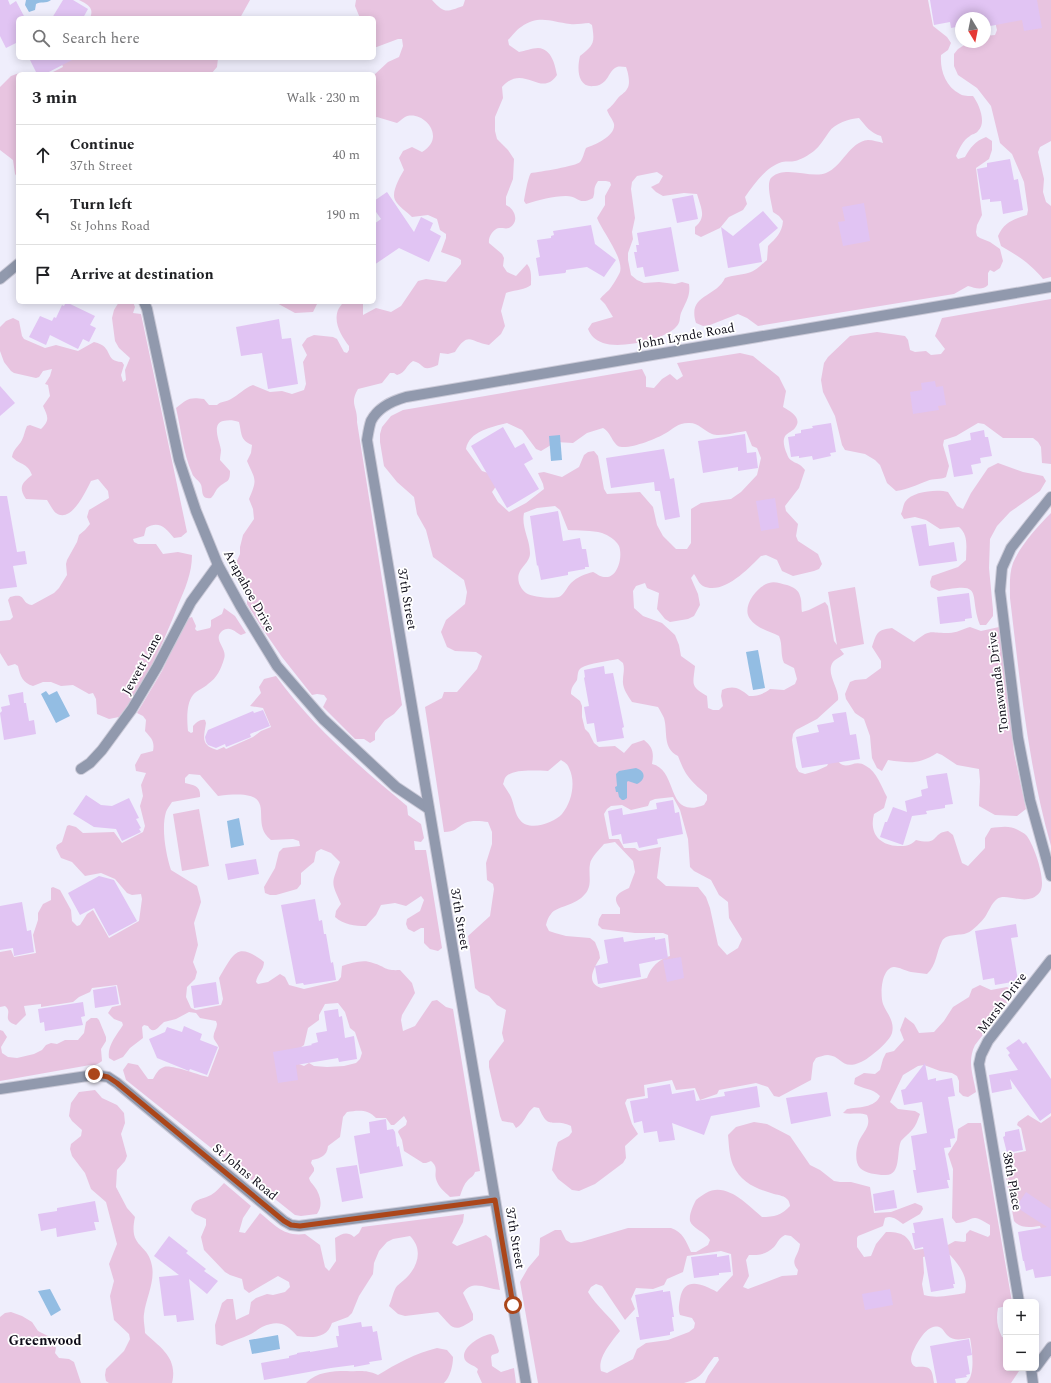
<!DOCTYPE html>
<html lang="en">
<head>
<meta charset="utf-8">
<style>
  :root { --surface:#fff; --page:#f2f2f2; --text:#202124; --muted:#757577; --line:#e0e0e0 }
  body { margin:0; font-family:Spectral,serif; background:var(--page); color:var(--text) }
  .controls { position:absolute; right:12px; bottom:12px; display:grid; overflow:hidden; border-radius:6px; box-shadow:0 2px 10px #0003 }
  .controls button { width:36px; height:36px; display:grid; place-items:center; padding:0; border:0; border-bottom:1px solid var(--line); background:var(--surface); color:var(--text); font:20px sans-serif }
  .compass { position:absolute; left:955px; top:12px; width:36px; height:36px; border-radius:50%; background:var(--surface); box-shadow:0 2px 10px #0003; rotate:170deg }
  .stop { position:absolute; width:12px; height:12px; margin:-9px; border:3px solid #ab461a; border-radius:50%; background:#fff }
  .stop.end { background:#ab461a; border-color:#fff; box-shadow:0 1px 4px #0008 }
  .list { margin:0; padding:0; list-style:none }
  h2 { display:flex; justify-content:space-between; align-items:center; height:52px; margin:0; padding:0 16px; font-size:17px }
  h2 small { font-size:13px; font-weight:400; color:var(--muted) }
  .list li { display:grid; grid-template-columns:26px 1fr auto; gap:12px; align-items:center; box-sizing:border-box; height:60px; padding:0 16px; border-top:1px solid var(--line) }
  .list b { display:block; font-size:15px; white-space:nowrap }
  .list p { margin:0; font-size:13px; white-space:nowrap; color:var(--muted) }
  .list em { font-size:13px; font-style:normal; color:var(--muted) }
  .icon { flex:none; width:22px; height:22px; fill:none; stroke:currentColor; stroke-width:2; stroke-linecap:round; stroke-linejoin:round }
  .map { position:relative; flex:none; width:1051px; height:1383px; overflow:hidden }
  .search { position:absolute; background:var(--surface); box-shadow:0 2px 10px #0003; left:16px; top:16px; width:360px; height:44px; display:flex; align-items:center; gap:10px; box-sizing:border-box; padding:0 14px; border-radius:6px; color:var(--muted); font-size:15px }
  .panel { position:absolute; background:var(--surface); box-shadow:0 2px 10px #0003; left:16px; top:72px; width:360px; height:232px; border-radius:6px }
  .map>svg:first-child { display:block }
  .green { fill:#e8c4e0; fill-rule:evenodd }
  .water { fill:#93bde3 }
  .building { fill:#e1c4f3 }
  .lines { fill:none; stroke-linecap:round; stroke-linejoin:round }
  .minor-casing { stroke:#cbcad8; stroke-width:12 }
  .minor { stroke:#9199ad; stroke-width:10 }
  .route { stroke:#ab461a; stroke-width:5 }
  .labels { text-anchor:middle; dominant-baseline:central; stroke-width:3.5; stroke-linejoin:round; paint-order:stroke }
  .street-label { font-size:13px; fill:#0f0d19; stroke:#fff }
  .neighbourhood-label { font-size:14px; font-weight:bold; fill:#0f0d19; stroke:#fff }
</style>
</head>
<body>
<div class="map">
<svg width="1051" height="1383" viewBox="0 0 1051 1383">
  <rect width="100%" height="100%" fill="#efeefc"/>
  <g class="green">
    <path d="M 79,0 L 250,0 L 240,18 L 190,18 L 189,16 L 168,18 L 163,16 L 160,18 L 90,18 C 95,8 87,4 79,0 Z"/>
    <path d="M 356,0 L 432,0 C 445,14 446,12 463,6 L 465,0 L 928,0 L 933,26 L 947,37 L 951,43 L 948,50 L 941,55 C 940,70 945,86 960,94 C 963,96 969,96 973,96 C 979,104 987,123 978,131 C 976,134 972,134 970,136 C 963,140 959,149 956,156 L 958,159 L 965,157 C 970,148 975,141 986,137 L 992,141 L 992,150 L 989,159 L 976,168 L 982,215 L 977,225 L 976,232 L 977,236 L 980,238 L 990,242 L 1000,249 L 1003,261 L 1000,268 L 994,272 L 990,270 L 988,273 L 988,285 C 982,291 975,288 968,286 L 954,294 L 758,326 L 747,318 L 738,314 L 710,325 L 703,326 L 696,323 C 687,294 716,298 725,278 C 733,275 740,275 748,273 C 756,271 761,265 767,260 L 768,246 C 776,238 782,233 783,221 L 779,216 L 773,212 C 772,204 765,182 772,177 C 786,165 811,179 826,173 C 843,166 849,142 868,140 C 873,140 879,142 883,143 L 881,136 C 870,133 866,126 859,118 C 849,119 835,123 829,132 C 824,139 820,146 814,151 C 809,155 800,160 795,161 C 791,162 787,161 782,162 C 766,167 755,183 745,197 L 747,204 L 743,210 L 729,217 L 720,228 L 701,237 L 695,234 L 695,227 C 707,217 701,208 697,194 L 684,193 L 663,196 L 656,192 L 651,187 L 659,183 L 663,176 L 657,172 L 637,176 L 632,182 L 631,189 L 635,218 L 632,232 L 633,239 L 628,253 L 628,260 L 631,275 L 637,280 L 644,283 L 659,282 L 675,284 L 682,282 L 689,284 C 691,296 685,303 681,313 C 679,319 681,322 676,327 C 664,340 620,349 603,343 C 595,340 591,336 588,329 L 592,323 L 613,317 L 605,304 L 600,299 C 603,295 606,293 609,290 C 611,288 619,275 620,272 C 624,258 602,231 597,218 L 605,205 L 605,196 L 611,185 L 610,182 L 606,181 L 598,181 C 592,190 596,190 593,198 C 578,206 579,196 566,196 C 553,196 539,200 526,204 L 524,201 C 525,195 528,177 531,173 C 539,172 577,166 580,162 C 583,159 584,152 586,148 C 595,145 616,136 614,124 C 613,120 608,114 607,110 C 612,106 614,103 618,98 C 620,95 625,93 627,89 C 631,84 628,72 626,67 C 623,67 620,66 617,67 C 611,69 609,77 605,81 C 602,84 598,86 594,86 C 577,88 577,68 580,56 C 594,45 595,43 592,25 L 589,23 C 583,23 576,25 570,24 C 552,22 539,14 521,27 C 516,30 512,36 508,40 L 509,45 L 519,52 C 525,51 532,48 538,48 C 552,49 555,65 557,75 C 541,99 524,62 502,87 L 503,98 L 495,117 L 495,131 L 497,139 L 508,150 L 514,159 L 513,179 L 506,197 L 506,205 C 515,209 520,222 509,228 C 506,229 503,228 499,228 C 493,229 488,237 489,243 L 502,254 L 504,258 L 503,266 L 507,272 L 516,276 L 527,264 C 532,270 531,277 531,285 C 525,290 514,290 506,293 L 501,311 L 505,326 L 501,334 L 489,345 C 471,343 469,330 455,352 L 448,354 L 440,353 L 438,365 C 420,373 426,364 413,361 C 405,366 407,372 397,375 L 394,373 L 390,373 L 382,383 L 358,389 C 349,404 358,407 357,422 L 402,705 L 394,714 L 385,720 L 375,733 L 375,740 L 370,743 L 364,739 L 355,739 L 323,707 L 327,699 L 324,695 L 317,694 L 312,695 L 282,657 L 264,631 L 247,604 L 247,593 L 246,585 L 236,573 L 235,565 L 240,554 L 240,547 L 243,535 L 254,519 L 253,509 L 249,499 C 258,478 255,480 247,461 L 251,453 L 252,445 C 240,440 242,434 239,422 C 233,420 229,420 223,421 C 211,424 220,442 221,450 C 221,453 220,456 220,460 L 230,471 C 230,483 227,480 219,487 C 216,489 215,494 211,498 C 199,500 204,488 200,483 C 197,479 193,477 192,473 C 183,453 181,429 176,408 C 188,399 188,397 204,399 L 209,405 L 217,405 C 221,401 226,402 231,399 C 239,395 244,388 253,385 L 270,392 L 282,391 L 292,394 L 304,390 L 306,384 L 303,362 L 307,355 L 302,345 L 307,338 L 314,335 L 333,337 L 337,339 L 344,352 L 347,353 L 349,350 L 349,346 C 342,337 333,323 338,310 C 339,307 342,305 343,302 L 363,302 L 363,315 L 376,308 L 391,312 L 401,306 L 418,281 L 426,279 L 446,282 L 461,264 L 461,260 L 458,258 L 441,252 L 446,238 L 446,234 L 440,230 L 437,219 L 428,215 L 412,217 C 407,212 398,206 395,200 C 391,192 400,177 404,170 L 399,158 L 403,151 L 412,147 L 422,152 C 448,137 422,109 405,117 C 402,119 400,121 397,123 L 377,117 L 374,118 L 374,75 L 388,62 L 399,57 L 403,46 L 402,39 L 398,39 L 374,48 L 374,18 L 360,18 L 355,6 Z"/>
    <path d="M 990,0 L 1051,0 L 1051,141 L 1040,147 L 1038,152 L 1044,179 L 1043,192 L 1046,202 L 1051,206 L 1051,277 L 1043,279 C 1031,264 1017,255 1001,246 L 998,236 C 1004,222 1014,219 1027,215 L 1028,210 L 1024,182 L 1012,154 L 1000,143 L 991,106 L 977,88 L 958,75 L 954,66 L 954,54 L 958,49 L 969,42 L 985,42 L 985,36 L 995,35 L 997,30 Z"/>
    <polygon points="60,58 218,58 217,67 211,74 49,74 63,67"/>
    <polygon points="22,72 25,74 18,74 18,178 15,174 13,160 0,150 0,87 11,76"/>
    <path d="M 1051,299 L 1051,464 L 1042,463 L 1041,447 L 1038,442 L 1033,438 L 1003,438 L 984,424 L 978,423 L 956,436 L 944,440 L 943,445 L 949,466 L 946,477 C 940,480 934,478 927,481 C 916,485 909,489 896,491 L 887,483 L 880,465 L 875,460 L 865,454 L 845,450 L 842,445 L 835,416 L 823,392 L 821,380 L 824,363 L 828,357 L 850,336 L 877,332 L 905,336 L 908,340 L 910,350 L 915,352 L 926,351 L 931,355 L 941,354 L 945,349 L 935,336 L 942,318 Z"/>
    <path d="M 119,302 L 133,302 L 135,307 L 133,313 L 141,314 L 187,532 L 181,537 L 174,538 C 166,528 159,520 146,528 L 144,536 L 133,539 L 134,542 L 138,544 L 156,544 L 163,554 L 178,552 L 192,555 C 192,573 185,589 178,605 C 163,644 145,684 119,717 L 109,719 L 97,714 L 96,699 L 93,693 L 89,694 L 73,685 L 61,686 L 51,682 L 43,682 L 33,686 C 23,683 20,676 18,666 L 15,664 L 8,666 L 0,653 L 0,621 L 10,620 L 13,617 L 8,600 L 10,597 C 27,592 20,603 32,605 L 54,593 L 59,588 L 67,575 L 66,564 L 67,560 L 77,542 L 79,535 L 85,530 L 90,524 L 87,517 L 89,510 L 109,498 L 108,491 L 98,479 L 91,481 C 86,491 71,524 56,513 C 53,511 49,503 47,500 L 26,499 C 18,487 22,483 32,475 C 27,462 21,466 12,457 C 13,449 19,446 22,440 C 24,436 25,430 27,426 L 30,425 L 41,429 C 50,420 48,417 43,406 L 50,396 L 48,385 L 45,384 L 50,376 L 52,369 L 43,371 L 39,377 L 36,378 L 14,373 L 11,371 L 4,362 L 0,351 L 0,327 L 6,321 L 13,318 L 19,321 L 22,336 L 24,339 L 45,348 L 56,345 L 78,351 L 94,342 C 115,347 103,361 122,362 L 124,365 L 121,375 L 123,382 L 126,380 L 125,370 L 130,358 L 119,348 L 115,341 L 112,318 L 114,310 Z"/>
    <polygon points="275,302 318,302 313,312 295,313"/>
    <path d="M 740,353 L 753,356 L 779,377 L 786,391 L 783,407 C 790,411 803,418 795,428 C 792,432 785,433 784,439 C 783,443 785,450 787,454 C 790,464 799,461 805,470 L 799,488 L 785,506 L 786,511 L 798,524 L 796,536 L 798,541 L 818,554 L 822,564 L 819,569 L 814,571 L 793,576 L 782,571 L 777,560 L 766,555 L 761,556 C 749,568 723,596 703,586 C 699,584 697,578 694,574 L 691,578 L 698,594 L 700,605 L 694,616 L 688,619 L 670,622 L 665,619 L 657,609 L 659,593 L 647,588 L 645,583 L 636,586 L 633,591 L 634,608 L 643,616 L 662,623 L 675,635 L 679,645 L 681,656 L 695,666 C 693,685 690,686 707,696 L 708,708 L 713,710 L 719,710 L 723,706 L 721,696 L 722,690 C 734,685 739,688 749,696 C 757,696 764,694 770,689 L 784,690 L 795,684 L 797,679 L 794,668 L 784,663 C 780,654 783,645 779,636 C 769,631 756,628 750,619 C 741,607 757,586 769,583 C 775,581 781,584 787,585 C 793,587 799,590 800,596 C 802,601 801,607 802,612 L 809,610 L 825,602 L 828,606 L 834,641 L 837,645 L 828,592 L 855,587 L 864,644 L 840,649 L 844,654 C 841,657 835,659 833,662 C 825,673 840,689 838,700 L 817,719 L 796,730 L 793,734 L 792,740 L 796,767 L 799,772 L 805,774 L 816,771 L 827,766 L 833,753 C 845,778 852,756 866,766 C 877,772 881,786 887,797 L 884,808 L 874,814 C 869,833 879,845 898,846 C 906,846 910,846 916,840 C 940,846 931,833 948,831 L 953,835 L 962,863 L 968,866 L 985,848 L 985,838 L 991,828 C 1000,827 1010,825 1018,830 C 1020,831 1024,833 1026,835 C 1034,844 1047,882 1040,892 C 1028,908 1007,892 997,899 C 991,904 989,911 985,917 C 982,921 973,931 967,933 C 960,936 947,933 942,941 C 936,952 937,965 927,974 C 922,973 916,973 911,972 C 906,971 899,967 894,967 C 881,968 880,995 883,1004 C 887,1014 895,1021 892,1033 C 890,1041 869,1059 861,1062 C 842,1071 842,1056 828,1055 C 824,1055 819,1057 816,1058 L 813,1063 L 811,1080 L 779,1097 L 774,1096 L 768,1087 L 756,1083 L 719,1090 L 717,1094 L 700,1100 L 695,1088 L 676,1090 L 672,1080 L 644,1085 L 645,1096 L 627,1099 L 625,1103 L 632,1124 L 638,1134 L 625,1146 L 626,1158 L 623,1163 L 595,1184 L 579,1191 L 572,1190 L 558,1179 L 552,1170 L 556,1148 L 558,1142 L 569,1136 L 572,1132 L 571,1126 C 553,1117 549,1132 539,1108 L 534,1107 C 526,1113 525,1123 516,1128 L 513,1123 L 502,1121 L 500,1116 L 489,1067 L 489,1061 L 504,1041 L 502,1033 L 506,1010 L 497,1005 L 489,996 L 479,992 L 475,988 L 468,936 L 490,916 L 494,889 L 493,884 L 487,880 L 486,863 L 492,844 L 492,832 L 488,822 C 481,821 471,820 465,823 C 456,828 455,832 444,832 L 425,707 L 442,698 L 444,692 L 457,692 L 477,669 L 482,656 L 476,652 L 455,651 L 447,647 L 441,632 L 446,620 L 465,604 L 467,592 L 464,580 L 433,557 L 426,530 L 417,514 L 414,497 L 397,482 L 384,466 L 380,442 L 380,434 L 382,427 L 391,416 L 403,410 L 642,369 L 646,377 L 646,387 L 654,388 L 662,379 L 670,374 L 677,380 L 683,376 L 677,363 ZM 507,423 L 522,430 L 536,449 L 541,451 L 556,442 L 573,443 L 587,433 L 603,428 C 612,433 613,447 622,447 C 633,448 656,439 666,433 C 673,429 678,423 688,423 C 698,422 703,430 712,434 C 720,437 738,432 746,431 L 752,446 L 757,448 L 761,458 L 757,475 L 741,492 L 731,499 L 701,503 L 691,509 L 691,543 L 687,549 L 676,549 L 663,536 L 657,525 L 653,507 L 640,492 L 607,494 L 604,489 L 598,456 L 594,451 L 588,452 L 584,455 L 579,467 L 562,477 L 544,472 L 538,473 L 543,484 L 544,489 L 526,503 L 509,512 L 498,502 L 492,492 L 499,482 L 500,477 L 482,471 L 466,449 C 469,431 492,427 507,423 ZM 555,506 L 560,510 L 568,530 C 579,531 592,530 602,533 C 608,535 616,540 619,546 C 623,556 618,579 604,577 C 600,577 596,573 593,572 C 585,574 577,577 571,583 C 567,587 564,595 559,597 C 553,599 531,597 526,593 C 523,591 520,586 519,583 C 515,568 530,565 530,553 C 530,539 521,527 524,513 L 537,508 ZM 618,659 L 623,663 C 625,669 623,674 623,680 C 622,688 628,696 632,702 L 658,707 C 660,710 662,714 664,718 C 668,732 662,748 678,756 C 686,777 690,780 707,795 L 707,800 L 704,805 C 665,820 679,770 652,764 C 654,753 653,747 644,740 L 632,744 L 624,753 L 615,746 L 599,747 L 594,743 L 589,733 L 585,729 L 582,717 L 582,706 L 580,701 L 571,694 C 571,687 574,685 577,680 C 578,676 577,671 581,668 C 589,663 609,661 618,659 ZM 561,760 C 564,762 568,764 569,768 C 576,782 572,802 562,814 C 554,823 529,832 520,820 C 515,815 514,804 511,797 C 509,793 506,789 503,784 C 504,782 504,780 505,778 C 511,768 538,771 548,771 ZM 673,797 L 680,810 L 688,839 L 690,867 L 694,871 L 711,880 L 719,895 L 728,902 L 729,918 L 742,939 L 738,948 L 727,955 L 718,945 L 710,908 L 706,897 L 698,887 L 666,886 L 657,878 L 661,847 L 639,851 L 635,848 L 624,848 L 619,839 L 609,839 L 604,814 L 607,809 L 611,806 L 622,805 L 631,810 L 648,806 L 650,801 L 655,799 ZM 615,842 L 633,861 L 635,872 L 629,888 C 618,893 611,897 620,908 L 620,914 L 602,914 L 599,919 L 598,925 L 602,929 L 635,933 L 663,933 L 668,935 L 670,956 C 659,959 651,967 647,978 L 601,988 C 585,982 594,968 600,958 L 599,952 L 595,942 L 590,938 L 566,936 L 555,933 L 549,931 L 546,925 C 547,921 548,917 551,914 C 556,906 576,906 585,894 C 593,885 588,874 590,864 C 591,857 600,849 604,844 Z"/>
    <path d="M 998,463 L 1023,472 L 1043,476 L 1046,481 L 1040,491 L 1010,512 L 997,526 L 990,539 L 989,568 L 993,610 L 993,616 L 986,625 L 980,625 C 968,594 986,581 939,591 L 931,587 L 930,582 L 932,576 L 958,567 L 966,560 C 966,549 969,535 959,527 L 940,529 L 926,520 L 915,517 L 904,519 L 901,514 C 903,510 903,505 905,502 C 912,491 938,489 948,492 L 957,506 L 963,509 L 971,493 L 988,468 Z"/>
    <path d="M 1051,513 L 1051,846 C 1028,765 1020,681 1010,598 C 1010,586 1009,574 1013,563 C 1020,546 1038,526 1051,513 Z"/>
    <path d="M 224,608 L 235,616 L 246,633 L 241,635 C 235,632 230,625 222,631 C 212,640 228,648 224,659 C 221,669 217,678 208,684 C 204,688 197,690 193,695 C 186,704 187,720 188,731 L 191,733 L 193,732 L 193,726 C 196,723 200,719 205,720 L 206,723 C 204,737 200,745 217,750 L 224,747 L 226,749 L 253,737 L 261,731 L 271,727 L 263,708 L 250,706 L 261,693 L 259,687 L 264,679 L 276,676 C 312,726 359,766 407,806 L 408,815 L 421,824 L 424,838 L 421,842 L 414,841 L 415,850 L 426,850 L 442,948 L 438,951 L 430,949 L 424,943 L 424,928 L 421,928 L 414,932 L 408,929 L 406,924 L 407,919 L 420,911 L 424,900 L 421,896 L 406,906 L 395,903 L 381,905 L 376,915 L 366,926 C 355,926 344,925 335,917 L 336,911 L 341,904 C 331,882 331,884 340,862 L 331,853 L 321,849 L 316,852 L 314,862 L 301,873 L 301,884 L 297,889 L 276,895 L 270,895 L 265,893 L 264,887 L 275,868 L 279,852 L 283,848 L 300,846 L 299,841 L 293,839 L 271,840 C 246,821 286,787 218,796 L 200,775 L 189,774 L 185,778 L 185,783 C 194,785 201,786 200,797 L 172,802 C 170,805 167,809 166,812 C 161,828 166,855 171,870 L 197,886 L 200,897 L 201,902 L 194,923 L 198,945 L 193,962 L 197,972 L 195,979 L 187,987 L 186,997 L 191,1008 L 196,1010 L 221,1005 L 223,999 L 219,978 C 234,953 237,941 264,962 C 264,970 257,974 256,982 L 258,984 L 268,982 L 280,974 L 285,977 L 289,985 L 304,989 L 338,981 L 341,977 L 342,966 C 352,963 363,959 373,963 C 387,967 384,971 400,970 L 412,983 L 415,993 L 402,1015 L 401,1020 L 403,1031 L 415,1026 L 432,1001 L 437,1000 L 446,1007 L 453,1009 L 480,1171 L 475,1172 C 474,1176 471,1177 468,1180 C 464,1184 462,1190 460,1196 L 450,1197 C 445,1192 438,1187 436,1179 C 434,1171 439,1168 431,1161 L 426,1163 L 423,1163 L 404,1151 L 402,1140 L 398,1132 L 399,1130 L 406,1125 L 407,1121 L 404,1116 L 394,1125 L 391,1125 L 386,1118 L 376,1118 C 368,1109 358,1110 347,1112 L 343,1117 L 340,1137 L 328,1146 C 327,1156 321,1158 312,1160 L 311,1163 L 314,1168 L 314,1171 L 309,1178 C 310,1182 312,1183 314,1186 C 321,1195 323,1206 317,1214 L 301,1216 L 295,1215 L 126,1080 L 123,1070 L 128,1063 L 138,1065 L 148,1079 L 153,1079 C 156,1074 158,1069 164,1067 C 170,1064 199,1075 208,1077 L 219,1048 C 218,1044 216,1043 214,1039 C 212,1034 217,1029 217,1024 L 216,1021 L 200,1018 L 196,1013 L 189,1012 L 176,1019 L 164,1022 C 159,1026 153,1036 148,1026 L 144,1025 L 142,1027 L 143,1038 L 130,1048 L 123,1057 L 114,1061 L 109,1058 C 107,1046 116,1036 123,1025 L 122,1022 L 114,1019 L 108,1013 L 112,1007 L 121,1005 L 117,985 L 92,988 L 90,992 L 79,997 L 73,1002 L 41,1007 L 41,1004 L 24,1006 L 26,1015 L 16,1025 C 0,1019 14,1013 5,1006 L 0,1007 L 0,952 L 11,950 L 14,957 L 36,953 L 33,935 L 38,920 L 38,913 L 43,904 L 51,900 L 51,888 L 53,887 L 60,890 L 71,910 L 72,921 L 77,926 L 80,925 L 87,914 L 93,910 L 109,938 L 139,921 L 142,899 L 141,894 L 132,895 L 127,893 L 115,879 L 101,873 L 85,876 L 72,862 L 61,858 L 56,848 L 57,845 L 62,842 L 67,826 L 69,825 L 76,827 L 83,833 L 114,832 L 122,843 L 143,832 L 145,826 L 140,806 L 143,796 L 141,785 L 146,773 L 136,771 L 135,765 L 141,754 L 153,751 C 155,741 151,738 145,731 L 146,720 L 143,716 L 137,713 L 162,671 L 186,619 L 192,617 L 196,626 L 195,629 L 197,631 L 210,628 L 211,626 L 211,620 L 222,614 ZM 338,1003 L 345,1012 L 350,1028 L 355,1032 L 362,1053 L 360,1059 L 356,1063 L 344,1066 L 327,1067 L 314,1066 L 309,1063 L 304,1066 L 299,1064 L 300,1048 L 304,1045 L 308,1028 L 319,1020 L 319,1015 L 325,1004 Z"/>
    <path d="M 970,627 L 981,631 L 999,627 L 1014,753 L 1026,809 L 1017,816 L 995,815 L 979,806 L 980,781 L 979,769 L 957,765 L 942,755 L 937,753 C 918,765 909,763 888,760 L 882,771 L 877,768 L 872,758 L 870,736 L 864,719 L 855,713 L 846,699 L 845,694 L 850,682 L 855,680 L 866,679 L 881,668 L 881,661 L 872,647 C 877,632 877,630 892,628 L 914,642 C 931,628 929,633 949,633 C 956,633 963,629 970,627 Z"/>
    <polygon points="199,809 209,866 182,871 173,814"/>
    <path d="M 980,985 L 991,990 L 1007,987 L 1012,990 L 1012,997 L 975,1045 C 967,1061 973,1075 976,1092 L 968,1097 L 963,1096 L 959,1092 L 959,1081 L 957,1076 L 952,1073 L 940,1071 L 924,1065 L 918,1066 L 903,1075 L 890,1102 L 898,1109 L 915,1111 L 920,1114 C 918,1119 916,1126 912,1130 C 909,1134 904,1137 901,1141 C 896,1152 902,1177 884,1175 C 877,1175 865,1173 860,1168 C 854,1162 856,1146 860,1139 C 865,1130 871,1125 867,1115 C 859,1112 851,1115 843,1113 L 847,1109 C 858,1107 875,1108 880,1096 C 873,1088 862,1089 854,1084 L 855,1078 L 864,1073 L 875,1074 L 880,1070 L 883,1059 L 886,1053 L 894,1051 L 904,1040 L 900,1030 L 905,1017 L 914,1024 L 919,1033 L 934,1032 L 944,1021 L 953,1007 L 969,997 L 972,989 Z"/>
    <path d="M 91,1018 L 97,1018 L 99,1020 L 106,1037 L 106,1041 L 101,1049 L 102,1061 C 98,1064 95,1066 90,1065 L 0,1081 L 0,1030 L 3,1031 L 7,1037 L 1,1047 L 2,1053 L 8,1057 L 17,1058 L 34,1054 L 42,1050 L 46,1045 L 51,1043 L 57,1044 L 65,1040 L 78,1040 L 84,1033 L 86,1022 Z"/>
    <path d="M 95,1090 L 102,1098 L 117,1105 L 124,1113 L 125,1123 L 121,1134 L 127,1156 L 125,1161 L 117,1170 L 116,1187 L 127,1208 L 135,1217 C 128,1249 148,1242 152,1266 C 155,1282 146,1298 144,1314 C 143,1320 145,1327 145,1333 C 161,1348 178,1358 172,1383 L 109,1383 L 106,1381 L 105,1375 L 106,1369 L 124,1351 L 130,1339 L 129,1334 L 114,1320 L 110,1296 L 114,1281 L 109,1264 L 117,1244 L 106,1202 L 91,1189 L 85,1173 L 72,1156 L 70,1149 L 71,1144 L 81,1136 L 82,1130 L 72,1121 L 69,1116 L 71,1103 L 79,1092 Z"/>
    <path d="M 1028,1115 L 1041,1123 L 1051,1116 L 1051,1231 L 1043,1234 L 1040,1226 C 1031,1227 1021,1229 1014,1221 L 1005,1172 L 1012,1167 L 1015,1161 L 1009,1156 L 1011,1154 L 1026,1151 L 1021,1128 L 1017,1125 L 1018,1122 Z"/>
    <path d="M 754,1122 L 767,1124 L 790,1136 L 810,1165 L 820,1170 L 834,1181 L 840,1182 L 851,1182 L 870,1187 L 874,1213 L 891,1212 L 915,1203 L 922,1206 L 923,1209 L 920,1214 L 903,1224 C 897,1220 892,1215 885,1218 L 883,1226 L 858,1236 L 857,1238 L 857,1247 L 864,1257 L 871,1256 L 876,1244 L 886,1232 C 900,1232 908,1234 913,1249 L 915,1250 L 946,1246 L 955,1241 L 964,1242 L 966,1241 L 966,1234 L 970,1230 L 988,1237 L 990,1235 L 990,1225 C 968,1211 975,1222 956,1223 L 952,1218 L 953,1169 L 948,1154 L 957,1140 L 958,1129 L 968,1123 L 981,1123 L 1012,1302 L 1006,1302 L 1006,1306 L 998,1308 C 996,1319 997,1327 1002,1337 L 1006,1338 L 1006,1368 L 1021,1368 L 1011,1383 L 966,1383 C 976,1376 972,1349 970,1338 C 962,1339 954,1342 947,1335 C 945,1333 943,1329 941,1328 C 928,1320 915,1346 912,1354 C 910,1360 911,1365 916,1367 C 931,1366 932,1368 934,1383 L 705,1383 L 708,1376 L 719,1360 L 718,1357 L 714,1357 C 703,1370 704,1378 684,1383 L 538,1383 L 520,1282 L 528,1268 L 539,1255 L 540,1238 L 555,1230 L 561,1230 L 566,1240 L 571,1243 L 581,1242 L 628,1228 L 671,1228 C 683,1232 686,1241 691,1252 L 696,1252 L 708,1245 L 710,1240 C 705,1232 692,1228 690,1221 C 689,1214 693,1206 696,1200 C 699,1197 703,1195 706,1193 C 726,1181 748,1205 762,1217 C 774,1217 782,1215 790,1206 C 790,1205 789,1201 788,1200 C 785,1196 779,1195 774,1194 C 757,1189 741,1183 733,1165 C 729,1155 729,1145 728,1135 L 736,1127 ZM 785,1235 L 791,1236 L 800,1244 C 799,1256 789,1260 798,1270 L 797,1275 L 782,1276 L 748,1289 L 743,1287 L 749,1276 L 746,1260 L 749,1255 C 758,1255 766,1255 774,1247 C 778,1242 779,1238 785,1235 ZM 721,1251 L 731,1254 L 733,1275 L 717,1292 C 702,1284 684,1276 680,1299 C 679,1305 678,1309 680,1315 L 692,1318 L 695,1323 L 694,1328 L 689,1332 L 668,1340 L 646,1343 L 637,1349 L 633,1359 L 607,1373 L 601,1371 C 597,1358 612,1341 620,1331 C 611,1317 597,1307 588,1292 L 591,1287 L 596,1284 L 602,1286 L 625,1320 L 635,1309 L 631,1299 L 636,1288 L 653,1289 L 664,1285 L 667,1279 L 683,1272 L 687,1256 ZM 939,1253 L 950,1255 C 960,1266 969,1278 965,1293 C 952,1295 937,1299 924,1295 L 922,1284 L 924,1273 L 923,1257 Z"/>
    <path d="M 224,1183 L 251,1206 L 243,1218 L 239,1232 L 245,1233 L 260,1213 C 275,1225 284,1237 305,1234 L 320,1245 L 325,1267 L 329,1271 L 336,1261 L 335,1238 C 342,1234 347,1231 354,1237 L 359,1233 L 362,1227 L 464,1214 L 463,1222 L 452,1243 L 457,1246 L 486,1235 L 491,1239 L 500,1290 C 486,1289 473,1279 463,1293 L 473,1314 L 473,1320 C 453,1334 453,1328 438,1312 L 405,1316 L 398,1314 L 389,1306 C 392,1300 393,1291 397,1286 C 401,1282 406,1279 409,1275 C 419,1263 422,1248 410,1236 L 393,1239 L 387,1242 L 379,1251 L 374,1263 L 373,1274 L 359,1296 L 352,1313 L 348,1317 L 332,1323 C 327,1339 311,1338 297,1336 C 286,1323 278,1320 262,1327 C 258,1329 255,1332 251,1334 C 241,1339 231,1341 222,1346 L 216,1344 L 215,1325 L 222,1303 L 227,1299 L 233,1299 L 236,1320 L 249,1314 L 251,1302 L 256,1298 L 267,1294 L 273,1295 L 285,1292 L 290,1287 L 289,1282 L 278,1276 L 249,1293 L 244,1289 L 242,1279 L 230,1275 L 225,1272 L 204,1250 L 201,1237 L 206,1225 L 206,1219 L 195,1214 L 191,1210 C 193,1198 202,1200 211,1195 C 216,1192 220,1187 224,1183 Z"/>
    <polygon points="11,1312 22,1316 32,1322 38,1331 52,1338 56,1348 55,1353 59,1358 69,1359 74,1362 81,1383 0,1383 0,1317 5,1313"/>
    <path d="M 491,1334 L 494,1336 L 499,1351 L 498,1353 L 492,1355 L 491,1357 L 492,1366 L 501,1372 L 514,1368 L 516,1383 L 482,1383 L 477,1372 L 478,1369 C 474,1365 469,1365 465,1360 C 459,1348 482,1335 491,1334 Z"/>
    <path d="M 437,1348 L 447,1350 L 453,1357 C 453,1366 450,1377 444,1383 L 306,1383 C 317,1372 331,1371 347,1371 C 360,1372 364,1369 378,1375 C 396,1364 416,1353 437,1348 Z"/>
  </g>
  <g class="water">
    <path d="M 26,0 L 51,0 C 46,4 40,1 36,4 L 35,10 L 29,12 L 25,5 Z"/>
    <polygon points="560,435 562,460 551,461 549,436"/>
    <polygon points="758,650 765,688 753,690 746,652"/>
    <polygon points="46,691 49,695 57,691 70,716 56,723 41,694"/>
    <path d="M 636,768 C 646,771 646,780 637,784 L 628,781 L 627,782 L 627,798 L 624,800 L 622,800 L 619,797 L 618,792 L 616,792 L 615,787 L 617,786 L 616,774 L 619,771 Z"/>
    <polygon points="239,818 244,845 231,848 227,821"/>
    <polygon points="50,1289 61,1310 51,1316 38,1291"/>
    <polygon points="278,1335 280,1349 252,1354 249,1340"/>
  </g>
  <g class="building">
    <polygon points="0,0 8,0 10,5 16,1 25,18 18,18 18,42 6,48 0,36"/>
    <polygon points="63,0 73,0 88,9 83,18 52,18"/>
    <polygon points="930,0 1037,0 1042,28 1024,31 1022,20 985,27 985,18 961,18 961,26 951,28 950,22 934,25"/>
    <polygon points="29,58 76,58 45,74 37,74"/>
    <polygon points="1010,159 1014,180 1018,179 1023,210 1003,214 1001,201 990,202 990,199 982,200 977,169 987,167 987,163"/>
    <polygon points="387,192 414,232 421,217 433,223 430,230 441,236 429,262 399,248 374,265 374,224 381,219 374,209 374,201"/>
    <polygon points="693,195 698,219 677,223 672,199"/>
    <polygon points="864,203 870,241 843,246 838,222 845,221 842,207"/>
    <polygon points="763,211 778,228 759,244 762,262 728,268 721,227 733,236"/>
    <polygon points="591,225 595,244 616,260 604,277 587,267 566,270 566,272 565,273 539,276 536,258 540,257 537,240 551,238 551,236 554,235 553,231"/>
    <polygon points="671,227 679,271 645,277 643,267 637,268 634,252 637,252 636,245 639,245 637,233"/>
    <polygon points="66,302 95,316 90,325 96,328 89,342 83,339 78,349 50,335 46,345 29,337 40,316 52,321 54,317 56,318 62,305 64,306"/>
    <polygon points="279,319 282,339 291,338 298,384 268,389 262,353 241,356 236,327"/>
    <polygon points="935,381 936,387 943,386 946,405 938,406 939,410 913,414 910,392 922,390 921,383"/>
    <polygon points="0,386 15,403 0,416"/>
    <polygon points="831,423 836,452 830,453 831,456 813,460 812,456 799,458 799,456 791,457 788,437 795,436 795,434 801,433 801,430 813,428 812,426"/>
    <polygon points="503,427 515,448 524,443 533,459 524,464 539,489 507,508 471,446"/>
    <polygon points="984,430 985,437 988,437 992,456 980,458 981,463 971,465 973,474 954,477 948,445 971,440 970,433"/>
    <polygon points="745,434 747,453 756,452 758,468 738,471 738,467 703,473 698,441"/>
    <polygon points="664,449 670,479 674,478 680,517 665,520 660,491 655,491 654,482 611,488 606,458"/>
    <polygon points="0,496 7,496 17,552 25,551 27,564 13,566 17,587 0,589"/>
    <polygon points="775,498 779,528 761,531 756,501"/>
    <polygon points="558,511 563,541 580,538 582,549 586,549 589,567 585,567 585,569 568,572 568,575 541,580 538,565 537,566 530,516"/>
    <polygon points="926,524 929,546 954,542 957,561 919,566 911,526"/>
    <polygon points="969,593 972,618 965,619 965,621 940,624 937,597"/>
    <polygon points="604,666 605,674 613,673 624,727 622,728 624,738 597,742 594,723 587,724 584,707 589,706 584,678 585,677 584,670"/>
    <polygon points="23,692 24,703 26,703 29,721 34,720 36,734 4,740 0,713 2,711 1,707 10,705 8,695"/>
    <polygon points="263,710 270,726 250,734 251,737 226,747 225,744 216,748 208,745 206,742 205,737 208,730 253,711 254,713"/>
    <polygon points="846,712 850,735 856,734 860,759 802,768 796,737 819,732 817,725 834,722 832,714"/>
    <polygon points="947,773 953,804 945,805 945,808 926,811 927,814 912,816 903,845 880,837 885,822 887,822 893,807 907,812 905,801 922,796 921,790 928,788 926,776"/>
    <polygon points="86,795 101,805 112,806 129,798 139,818 136,819 141,828 139,829 141,832 122,841 116,829 94,827 73,814"/>
    <polygon points="673,800 675,813 679,812 683,834 657,839 658,844 639,848 637,842 623,844 621,834 612,836 608,811 622,808 623,815 657,809 656,803"/>
    <polygon points="256,859 259,874 228,880 225,864"/>
    <polygon points="99,876 114,880 137,921 109,936 94,908 80,915 68,893"/>
    <polygon points="315,899 319,921 322,920 324,934 326,934 331,963 333,962 336,980 304,985 303,983 296,984 281,905"/>
    <polygon points="22,902 27,931 31,930 34,952 14,956 13,948 0,950 0,906"/>
    <polygon points="1016,924 1018,937 1011,938 1018,981 995,985 994,978 983,980 975,931"/>
    <polygon points="623,937 624,942 655,937 655,940 665,938 668,958 639,964 641,977 598,984 595,966 608,963 604,940"/>
    <polygon points="681,957 684,978 667,982 663,960"/>
    <polygon points="216,982 219,1004 194,1008 191,986"/>
    <polygon points="116,986 119,1004 95,1008 93,990"/>
    <polygon points="83,1002 85,1016 81,1017 83,1025 45,1031 44,1022 40,1023 38,1009"/>
    <polygon points="338,1009 339,1017 342,1016 345,1038 354,1036 357,1059 339,1062 338,1058 296,1065 298,1080 278,1083 273,1052 312,1045 311,1044 318,1042 316,1033 327,1031 324,1011"/>
    <polygon points="184,1026 202,1034 200,1040 218,1047 207,1075 190,1069 189,1071 157,1058 149,1039 165,1032 167,1027 182,1032"/>
    <polygon points="1019,1039 1023,1044 1026,1042 1051,1079 1051,1113 1040,1121 1010,1079 1012,1089 992,1093 989,1075 1018,1070 1008,1055 1010,1053 1006,1048"/>
    <polygon points="925,1063 928,1080 936,1078 936,1081 952,1078 955,1096 948,1097 955,1138 950,1139 951,1147 944,1148 950,1180 947,1180 949,1188 917,1193 913,1170 916,1170 911,1136 927,1133 922,1102 904,1105 901,1090 905,1089"/>
    <polygon points="670,1084 672,1094 694,1090 696,1101 725,1096 724,1092 757,1086 760,1107 711,1116 704,1135 672,1123 675,1140 659,1142 657,1131 644,1133 642,1121 634,1123 630,1101 648,1098 647,1088"/>
    <polygon points="827,1092 831,1116 791,1124 786,1098"/>
    <polygon points="386,1119 387,1130 393,1129 395,1132 397,1147 399,1146 403,1166 360,1174 354,1136 370,1133 369,1122"/>
    <polygon points="1019,1129 1023,1150 1007,1153 1003,1137 1005,1136 1005,1132"/>
    <polygon points="357,1165 363,1198 342,1202 336,1168"/>
    <polygon points="894,1190 897,1208 875,1211 873,1194"/>
    <polygon points="1026,1192 1051,1209 1051,1276 1035,1278 1033,1269 1026,1271 1024,1261 1023,1261 1018,1232 1047,1227 1016,1207"/>
    <polygon points="95,1201 99,1222 94,1222 96,1230 57,1237 56,1228 41,1231 38,1214 57,1211 57,1208"/>
    <polygon points="943,1218 955,1284 953,1284 954,1288 931,1292 923,1247 915,1249 912,1233 915,1233 913,1223"/>
    <polygon points="169,1236 188,1251 186,1253 206,1269 204,1271 218,1281 207,1294 189,1279 194,1320 177,1322 176,1315 164,1316 159,1277 179,1275 154,1256"/>
    <polygon points="717,1254 717,1257 729,1255 731,1272 719,1273 719,1275 694,1278 691,1257"/>
    <polygon points="890,1289 893,1305 865,1310 862,1294"/>
    <polygon points="663,1290 663,1292 670,1291 674,1317 672,1317 674,1331 670,1332 670,1335 640,1340 636,1317 639,1317 635,1295"/>
    <polygon points="361,1322 362,1327 372,1326 373,1332 377,1331 382,1360 369,1362 370,1364 354,1367 354,1365 331,1368 264,1380 261,1363 289,1358 289,1356 297,1354 297,1353 310,1351 310,1352 338,1347 336,1336 339,1336 338,1326"/>
    <polygon points="969,1339 972,1355 967,1356 970,1374 966,1375 967,1377 955,1379 956,1383 937,1383 930,1346"/>
  </g>
  <g class="lines">
    <defs>
      <g id="minor">
        <polyline points="0,279 18,264"/>
        <polyline points="144,302 147,309 179,460 196,511 218,565 241,607 277,666 323,719 396,787 429,809"/>
        <polyline points="1051,497 1011,548 1002,568 1000,591 1018,738 1030,800 1051,876"/>
        <polyline points="81,769 90,763 102,750 132,709 157,667 191,602 218,565"/>
        <polyline points="0,1089 94,1075 108,1077 117,1083 284,1221 291,1225 299,1226 495,1200"/>
        <polyline points="1019,1302 979,1064 981,1055 988,1041 1051,960"/>
        <polyline points="1036,1367 1051,1347"/>
        <polyline points="1031,1368 1033,1383"/>
        <path d="M 526,1383 L 367,440 C 368,434 369,427 371,421 C 378,407 392,401 406,397 L 1051,287"/>
      </g>
    </defs>
    <use href="#minor" class="minor-casing"/>
    <use href="#minor" class="minor"/>
  </g>
  <g class="lines">
    <polyline class="route" points="94,1074 108,1077 117,1083 284,1221 291,1225 300,1226 495,1200 513,1305"/>
  </g>
  <g class="labels">
    <g class="street-label">
      <text transform="translate(686 336) rotate(-10)">John Lynde Road</text>
      <text transform="translate(249 591) rotate(61)">Arapahoe Drive</text>
      <text transform="translate(407 599) rotate(80)">37th Street</text>
      <text transform="translate(142 664) rotate(-61)">Jewett Lane</text>
      <text transform="translate(998 682) rotate(-97)">Tonawanda Drive</text>
      <text transform="translate(460 919) rotate(80)">37th Street</text>
      <text transform="translate(1002 1003) rotate(-53)">Marsh Drive</text>
      <text transform="translate(245 1172) rotate(40)">St Johns Road</text>
      <text transform="translate(1012 1181) rotate(80)">38th Place</text>
      <text transform="translate(515 1238) rotate(80)">37th Street</text>
    </g>
    <g class="neighbourhood-label">
      <text x="45" y="1340">Greenwood</text>
    </g>
  </g>
</svg>
<div class="controls">
<button>+</button>
<button>−</button>
</div>
<svg class="compass" viewBox="-18 -18 36 36"><path d="M0-13l5 13h-10z" fill="#e53935"/><path d="M0 13l5-13h-10z" fill="#757577"/></svg>
<div class="stop" style="left:513px;top:1305px"></div>
<div class="stop end" style="left:94px;top:1074px"></div>
<div class="search"><svg class="icon" aria-label="search" viewBox="0 0 24 24"><circle cx="10" cy="10" r="6"/><path d="M15 15l6 6"/></svg>Search here</div>
<section class="panel">
<h2>3 min<small>Walk · 230 m</small></h2>
<ul class="list">
<li><svg class="icon" aria-label="ahead" viewBox="0 0 24 24"><path d="M12 20V5M6 11l6-6 6 6"/></svg><div><b>Continue</b><p>37th Street</p></div><em>40 m</em></li>
<li><svg class="icon" aria-label="left" viewBox="0 0 24 24"><path d="M17 20v-9H6M10 6l-5 5 5 5"/></svg><div><b>Turn left</b><p>St Johns Road</p></div><em>190 m</em></li>
<li><svg class="icon" aria-label="arrive" viewBox="0 0 24 24"><path d="M6 21V4h12l-3 4 3 4H6"/></svg><div><b>Arrive at destination</b></div></li>
</ul>
</section>
</div>
</body>
</html>
